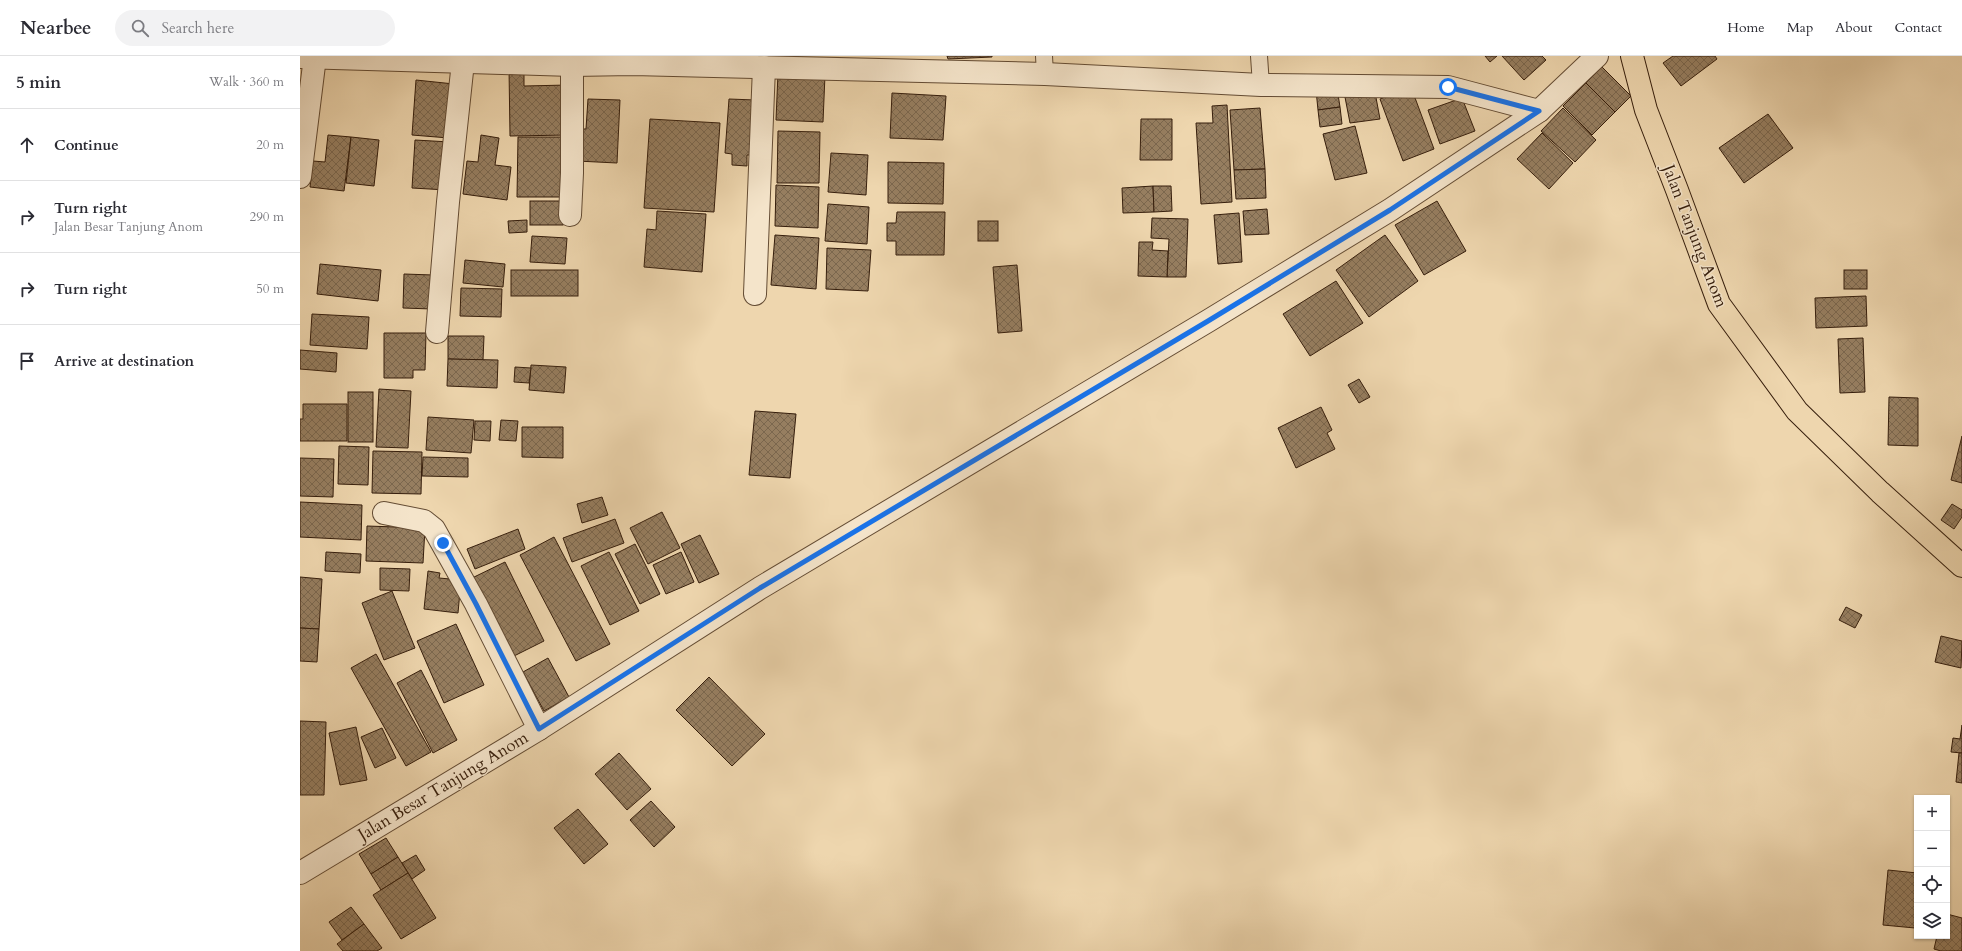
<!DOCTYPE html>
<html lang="en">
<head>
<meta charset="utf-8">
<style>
  :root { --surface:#fff; --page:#f2f2f3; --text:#2b2b33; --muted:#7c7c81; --line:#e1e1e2 }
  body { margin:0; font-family:Cardo,serif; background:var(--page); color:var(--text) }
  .controls { position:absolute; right:12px; bottom:12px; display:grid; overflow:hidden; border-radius:0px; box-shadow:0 1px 3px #0004 }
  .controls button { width:36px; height:36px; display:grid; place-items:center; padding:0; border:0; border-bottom:1px solid var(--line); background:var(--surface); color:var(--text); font:20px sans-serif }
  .stop { position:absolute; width:12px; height:12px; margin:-9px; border:3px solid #1a73e8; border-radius:50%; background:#fff }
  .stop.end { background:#1a73e8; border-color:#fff; box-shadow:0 1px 4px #0008 }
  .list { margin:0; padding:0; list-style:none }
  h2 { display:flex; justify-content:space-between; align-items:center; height:52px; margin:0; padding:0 16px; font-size:17px }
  h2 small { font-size:13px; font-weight:400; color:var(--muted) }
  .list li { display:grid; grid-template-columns:26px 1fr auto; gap:12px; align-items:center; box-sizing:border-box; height:72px; padding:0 16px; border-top:1px solid var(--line) }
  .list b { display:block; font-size:15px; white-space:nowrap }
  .list p { margin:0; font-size:13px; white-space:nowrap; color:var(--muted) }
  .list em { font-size:13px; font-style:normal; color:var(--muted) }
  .icon { flex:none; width:22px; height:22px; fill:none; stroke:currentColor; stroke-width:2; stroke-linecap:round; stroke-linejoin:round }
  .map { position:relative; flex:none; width:1662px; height:895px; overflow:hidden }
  header { display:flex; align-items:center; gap:24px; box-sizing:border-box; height:56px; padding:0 20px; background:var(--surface); border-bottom:1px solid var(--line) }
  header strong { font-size:19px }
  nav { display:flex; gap:22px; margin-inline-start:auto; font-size:14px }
  .search { width:280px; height:36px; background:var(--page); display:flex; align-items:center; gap:10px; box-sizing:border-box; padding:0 14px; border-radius:22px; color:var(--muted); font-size:15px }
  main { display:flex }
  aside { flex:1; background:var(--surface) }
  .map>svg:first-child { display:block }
  .building { fill:url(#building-cross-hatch); stroke:#361e0c }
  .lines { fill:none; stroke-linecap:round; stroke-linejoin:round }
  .lane-casing { stroke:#644c34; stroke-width:18 }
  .street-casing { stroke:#644c34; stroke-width:24 }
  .primary-casing { stroke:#361e0c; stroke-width:24 }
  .lane { stroke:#f4e4ca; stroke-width:16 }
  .street { stroke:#f4e4ca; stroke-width:22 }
  .primary { stroke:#eed6ae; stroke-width:22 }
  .route { stroke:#1a73e8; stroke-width:5 }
  .labels { text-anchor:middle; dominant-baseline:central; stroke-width:3; stroke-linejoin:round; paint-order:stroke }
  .street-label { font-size:17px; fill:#361e0c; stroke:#f4e4ca }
</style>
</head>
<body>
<header>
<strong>Nearbee</strong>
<div class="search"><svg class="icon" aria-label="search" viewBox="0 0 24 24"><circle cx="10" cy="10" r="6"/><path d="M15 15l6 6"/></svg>Search here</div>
<nav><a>Home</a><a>Map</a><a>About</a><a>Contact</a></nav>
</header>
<main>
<aside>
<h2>5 min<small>Walk · 360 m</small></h2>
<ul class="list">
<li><svg class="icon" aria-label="ahead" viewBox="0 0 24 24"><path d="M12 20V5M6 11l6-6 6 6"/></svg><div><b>Continue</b></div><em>20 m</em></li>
<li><svg class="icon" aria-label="right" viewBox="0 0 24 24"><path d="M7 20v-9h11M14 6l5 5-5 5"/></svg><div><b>Turn right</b><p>Jalan Besar Tanjung Anom</p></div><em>290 m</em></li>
<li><svg class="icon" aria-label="right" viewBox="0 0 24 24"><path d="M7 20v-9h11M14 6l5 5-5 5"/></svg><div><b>Turn right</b></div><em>50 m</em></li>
<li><svg class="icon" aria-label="arrive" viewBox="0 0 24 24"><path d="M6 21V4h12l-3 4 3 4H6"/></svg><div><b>Arrive at destination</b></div></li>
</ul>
</aside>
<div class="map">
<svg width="1662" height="895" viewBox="0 0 1662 895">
  <defs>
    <pattern id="building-cross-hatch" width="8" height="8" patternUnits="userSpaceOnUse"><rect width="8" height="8" fill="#967e60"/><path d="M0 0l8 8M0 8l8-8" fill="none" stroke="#7b674e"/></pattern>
  </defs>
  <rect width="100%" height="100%" fill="#eed6ae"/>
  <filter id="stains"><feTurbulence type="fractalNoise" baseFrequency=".005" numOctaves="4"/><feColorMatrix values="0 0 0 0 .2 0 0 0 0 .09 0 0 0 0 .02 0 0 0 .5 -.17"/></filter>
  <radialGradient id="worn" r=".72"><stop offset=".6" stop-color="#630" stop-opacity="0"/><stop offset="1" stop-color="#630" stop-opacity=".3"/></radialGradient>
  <g class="building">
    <polygon points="647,0 692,0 692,1 648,3"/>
    <polygon points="1185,0 1197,0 1190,6"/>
    <polygon points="1202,0 1242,0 1246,4 1224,24"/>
    <polygon points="1373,0 1415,0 1417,3 1381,30 1363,7"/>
    <polygon points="1302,11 1331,40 1315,56 1286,27"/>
    <polygon points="224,12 224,30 268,29 269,79 210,80 209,13"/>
    <polygon points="478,17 525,19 523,66 476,64"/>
    <polygon points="116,24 154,28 149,82 112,79"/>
    <polygon points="1286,27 1315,56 1292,79 1263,50"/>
    <polygon points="1074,31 1080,63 1050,67 1044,36"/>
    <polygon points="1111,31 1134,93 1103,105 1080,43"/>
    <polygon points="1037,32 1040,51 1018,54 1016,34"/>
    <polygon points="592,37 646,40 643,84 590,82"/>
    <polygon points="1162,42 1175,75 1140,88 1128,54"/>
    <polygon points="288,43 320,44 317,107 277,105 279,73 286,73"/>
    <polygon points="429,43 455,44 452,99 447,99 447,110 432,109 432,98 425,97"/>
    <polygon points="927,49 932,146 901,148 896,67 913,67 912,50"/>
    <polygon points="1040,51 1042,68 1020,71 1018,54"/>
    <polygon points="960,52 965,113 934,114 930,54"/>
    <polygon points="1263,52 1296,84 1275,106 1241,75"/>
    <polygon points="1468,58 1493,92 1444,127 1419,92"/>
    <polygon points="350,63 420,67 414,156 344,152"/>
    <polygon points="841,63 872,63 872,104 840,104"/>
    <polygon points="1055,70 1067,117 1035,124 1023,78"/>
    <polygon points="478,75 520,76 519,127 477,127"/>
    <polygon points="1242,77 1273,107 1249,133 1217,103"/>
    <polygon points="28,79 51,81 44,135 10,131 13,105 25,106"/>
    <polygon points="181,79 199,82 195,109 211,111 207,144 163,138 167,105 178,106"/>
    <polygon points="51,81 79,84 74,130 46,127"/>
    <polygon points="218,81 261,81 261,141 217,141"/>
    <polygon points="115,84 150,86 147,134 112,132"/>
    <polygon points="531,97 568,99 566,139 528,136"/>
    <polygon points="588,106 644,107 643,148 588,147"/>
    <polygon points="965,113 966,142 936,143 934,114"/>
    <polygon points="476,129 519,131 518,172 475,170"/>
    <polygon points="853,130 854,156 823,157 822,132"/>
    <polygon points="853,130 871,130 872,155 854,156"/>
    <rect x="230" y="145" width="33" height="24"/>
    <polygon points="1137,145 1166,195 1124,219 1095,169"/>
    <polygon points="528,148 569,151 567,188 525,185"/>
    <polygon points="967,153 969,178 945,179 943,155"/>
    <polygon points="357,155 406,158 402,216 344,211 347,173 356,174"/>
    <polygon points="597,156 645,156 644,199 596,199 596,185 587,185 587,167 596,167"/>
    <polygon points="939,157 942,206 918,208 914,159"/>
    <polygon points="852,162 888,163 886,221 867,221 869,183 851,182"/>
    <polygon points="227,164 227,176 209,177 208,165"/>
    <rect x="678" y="165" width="20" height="20"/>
    <polygon points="475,179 519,182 516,233 471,229"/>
    <polygon points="1085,179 1118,225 1069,261 1036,214"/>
    <polygon points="232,180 267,182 265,208 230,206"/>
    <polygon points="839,186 853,186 852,194 868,195 867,221 838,220"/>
    <polygon points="527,192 571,194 568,235 526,233"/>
    <polygon points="165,204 205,208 203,231 163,227"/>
    <polygon points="20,208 81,214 78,245 17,238"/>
    <polygon points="717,209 722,275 698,277 693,211"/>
    <rect x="211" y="214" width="67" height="26"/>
    <rect x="1544" y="214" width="23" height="19"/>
    <polygon points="104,218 133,219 132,253 103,252"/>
    <polygon points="1036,225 1063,267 1010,300 983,258"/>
    <polygon points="161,232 202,233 201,261 160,260"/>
    <polygon points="1566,240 1567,270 1516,272 1515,242"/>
    <polygon points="12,258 69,261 67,293 10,289"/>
    <polygon points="84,277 126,277 125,314 113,314 113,322 84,322"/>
    <polygon points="148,280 184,280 183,304 148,303"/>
    <polygon points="1563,282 1565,336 1540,337 1538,283"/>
    <polygon points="0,294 37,297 36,316 0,313"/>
    <polygon points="148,303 198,304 197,332 147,330"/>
    <polygon points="231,309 266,311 264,337 229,334"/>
    <polygon points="215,311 231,312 229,327 214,326"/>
    <polygon points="1059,323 1070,341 1059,347 1048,329"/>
    <polygon points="79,333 111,335 108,392 76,391"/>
    <rect x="48" y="336" width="25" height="50"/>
    <polygon points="1589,341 1618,342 1618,390 1588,389"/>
    <polygon points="3,348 47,348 47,385 0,385 0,363 3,363"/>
    <polygon points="1021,351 1032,374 1027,377 1035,393 996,412 978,372"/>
    <polygon points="455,355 496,358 490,422 449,419"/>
    <polygon points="128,361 174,364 171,397 126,394"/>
    <polygon points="201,364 218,365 216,385 199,384"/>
    <polygon points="175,365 191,365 190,385 174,384"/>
    <polygon points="222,371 263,371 263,402 222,401"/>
    <polygon points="1662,380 1662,427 1651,424"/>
    <polygon points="39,390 69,391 68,429 38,428"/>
    <polygon points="73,395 122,396 121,438 72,437"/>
    <polygon points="123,401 168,402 168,421 122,420"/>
    <polygon points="0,402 34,403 33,441 0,440"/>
    <polygon points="302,441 308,459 282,467 277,448"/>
    <polygon points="0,446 62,449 61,484 0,481"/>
    <polygon points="1652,448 1662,454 1662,461 1654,473 1641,464"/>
    <polygon points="362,456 380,492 348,508 330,472"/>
    <polygon points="315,463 324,487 272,506 263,482"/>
    <polygon points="67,470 125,472 123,507 66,505"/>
    <polygon points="218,473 225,493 175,513 167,493"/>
    <polygon points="400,479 419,518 399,527 381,488"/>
    <polygon points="254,481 310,588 276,605 220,499"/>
    <polygon points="335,488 360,538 340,548 315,498"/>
    <polygon points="26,496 61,498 60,517 25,515"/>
    <polygon points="309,496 339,555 310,569 281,510"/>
    <polygon points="381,496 394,526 366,538 353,509"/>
    <polygon points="205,506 244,585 210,602 170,523"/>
    <polygon points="80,512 110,513 109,535 80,534"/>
    <polygon points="128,515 140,517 139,522 161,524 158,557 124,553"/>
    <polygon points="0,521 22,523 19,573 0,572"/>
    <polygon points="92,535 115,592 84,604 62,547"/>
    <polygon points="1546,551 1562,559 1555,572 1539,564"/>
    <polygon points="156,568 184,629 144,647 117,585"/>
    <polygon points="0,572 19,573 17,606 0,605"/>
    <polygon points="1641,580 1662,585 1661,612 1635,606"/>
    <polygon points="76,598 131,696 106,710 51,612"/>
    <polygon points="248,602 269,641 244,655 223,616"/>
    <polygon points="121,614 157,684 133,697 97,627"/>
    <polygon points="409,621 465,678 432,710 376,654"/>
    <polygon points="0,665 26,666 24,739 0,739"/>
    <polygon points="1662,669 1662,697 1651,696 1653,682 1660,683"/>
    <polygon points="56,671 67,724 40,729 29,677"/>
    <polygon points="82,672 96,702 75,712 61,681"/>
    <polygon points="319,697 351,733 327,754 295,718"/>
    <polygon points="1659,697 1662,697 1662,727 1656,726"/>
    <polygon points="351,745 375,771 354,791 330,764"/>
    <polygon points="278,753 308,788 284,808 254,772"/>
    <polygon points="86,782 98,801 71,818 59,798"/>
    <polygon points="116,799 125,814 112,823 102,807"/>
    <polygon points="98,801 108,817 81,834 71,818"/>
    <polygon points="1588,814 1617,817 1615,872 1583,869"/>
    <polygon points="108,817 136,862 101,883 73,839"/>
    <polygon points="51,851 64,868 42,884 29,866"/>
    <polygon points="1647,858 1662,862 1662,895 1641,895 1634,893 1637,880 1647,880"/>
    <polygon points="64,868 82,892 77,895 43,895 37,888"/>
  </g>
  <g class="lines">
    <defs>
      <g id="lane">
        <polyline points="744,0 745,18"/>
        <polyline points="959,0 961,29"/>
      </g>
      <g id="street">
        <polyline points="0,1 272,9 333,8 745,18 961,29 1148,31 1239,55"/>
        <polyline points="0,121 15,1"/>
        <polyline points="270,159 272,117 272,9"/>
        <polyline points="455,238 464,11"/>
        <polyline points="137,276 148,146 163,6"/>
        <polyline points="84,457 124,465 134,473 176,548 239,673"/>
        <polyline points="0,817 239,673 460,532 908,265 1090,154 1239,55 1297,0"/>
      </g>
      <polyline id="primary" points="1332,0 1346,54 1377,134 1419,248 1497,355 1580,436 1662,510"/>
    </defs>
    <use href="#lane" class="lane-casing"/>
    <use href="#street" class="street-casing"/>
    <use href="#primary" class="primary-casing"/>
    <use href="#lane" class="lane"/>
    <use href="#street" class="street"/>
    <use href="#primary" class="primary"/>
  </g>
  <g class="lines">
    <polyline class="route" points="143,487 176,548 239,673 460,532 908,265 1090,154 1239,55 1148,31"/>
  </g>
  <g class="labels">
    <g class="street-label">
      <text transform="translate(1395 180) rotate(69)">Jalan Tanjung Anom</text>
      <text transform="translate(143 730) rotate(-31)">Jalan Besar Tanjung Anom</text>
    </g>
  </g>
  <rect width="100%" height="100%" filter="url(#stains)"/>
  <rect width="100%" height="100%" fill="url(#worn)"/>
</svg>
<div class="controls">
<button>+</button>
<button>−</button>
<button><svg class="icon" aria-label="locate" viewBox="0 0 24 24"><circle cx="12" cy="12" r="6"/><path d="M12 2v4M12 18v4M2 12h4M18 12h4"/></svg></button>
<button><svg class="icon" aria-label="layers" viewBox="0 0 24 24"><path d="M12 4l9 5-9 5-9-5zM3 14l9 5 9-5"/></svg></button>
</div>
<div class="stop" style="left:1148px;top:31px"></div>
<div class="stop end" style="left:143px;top:487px"></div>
</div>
</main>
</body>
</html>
